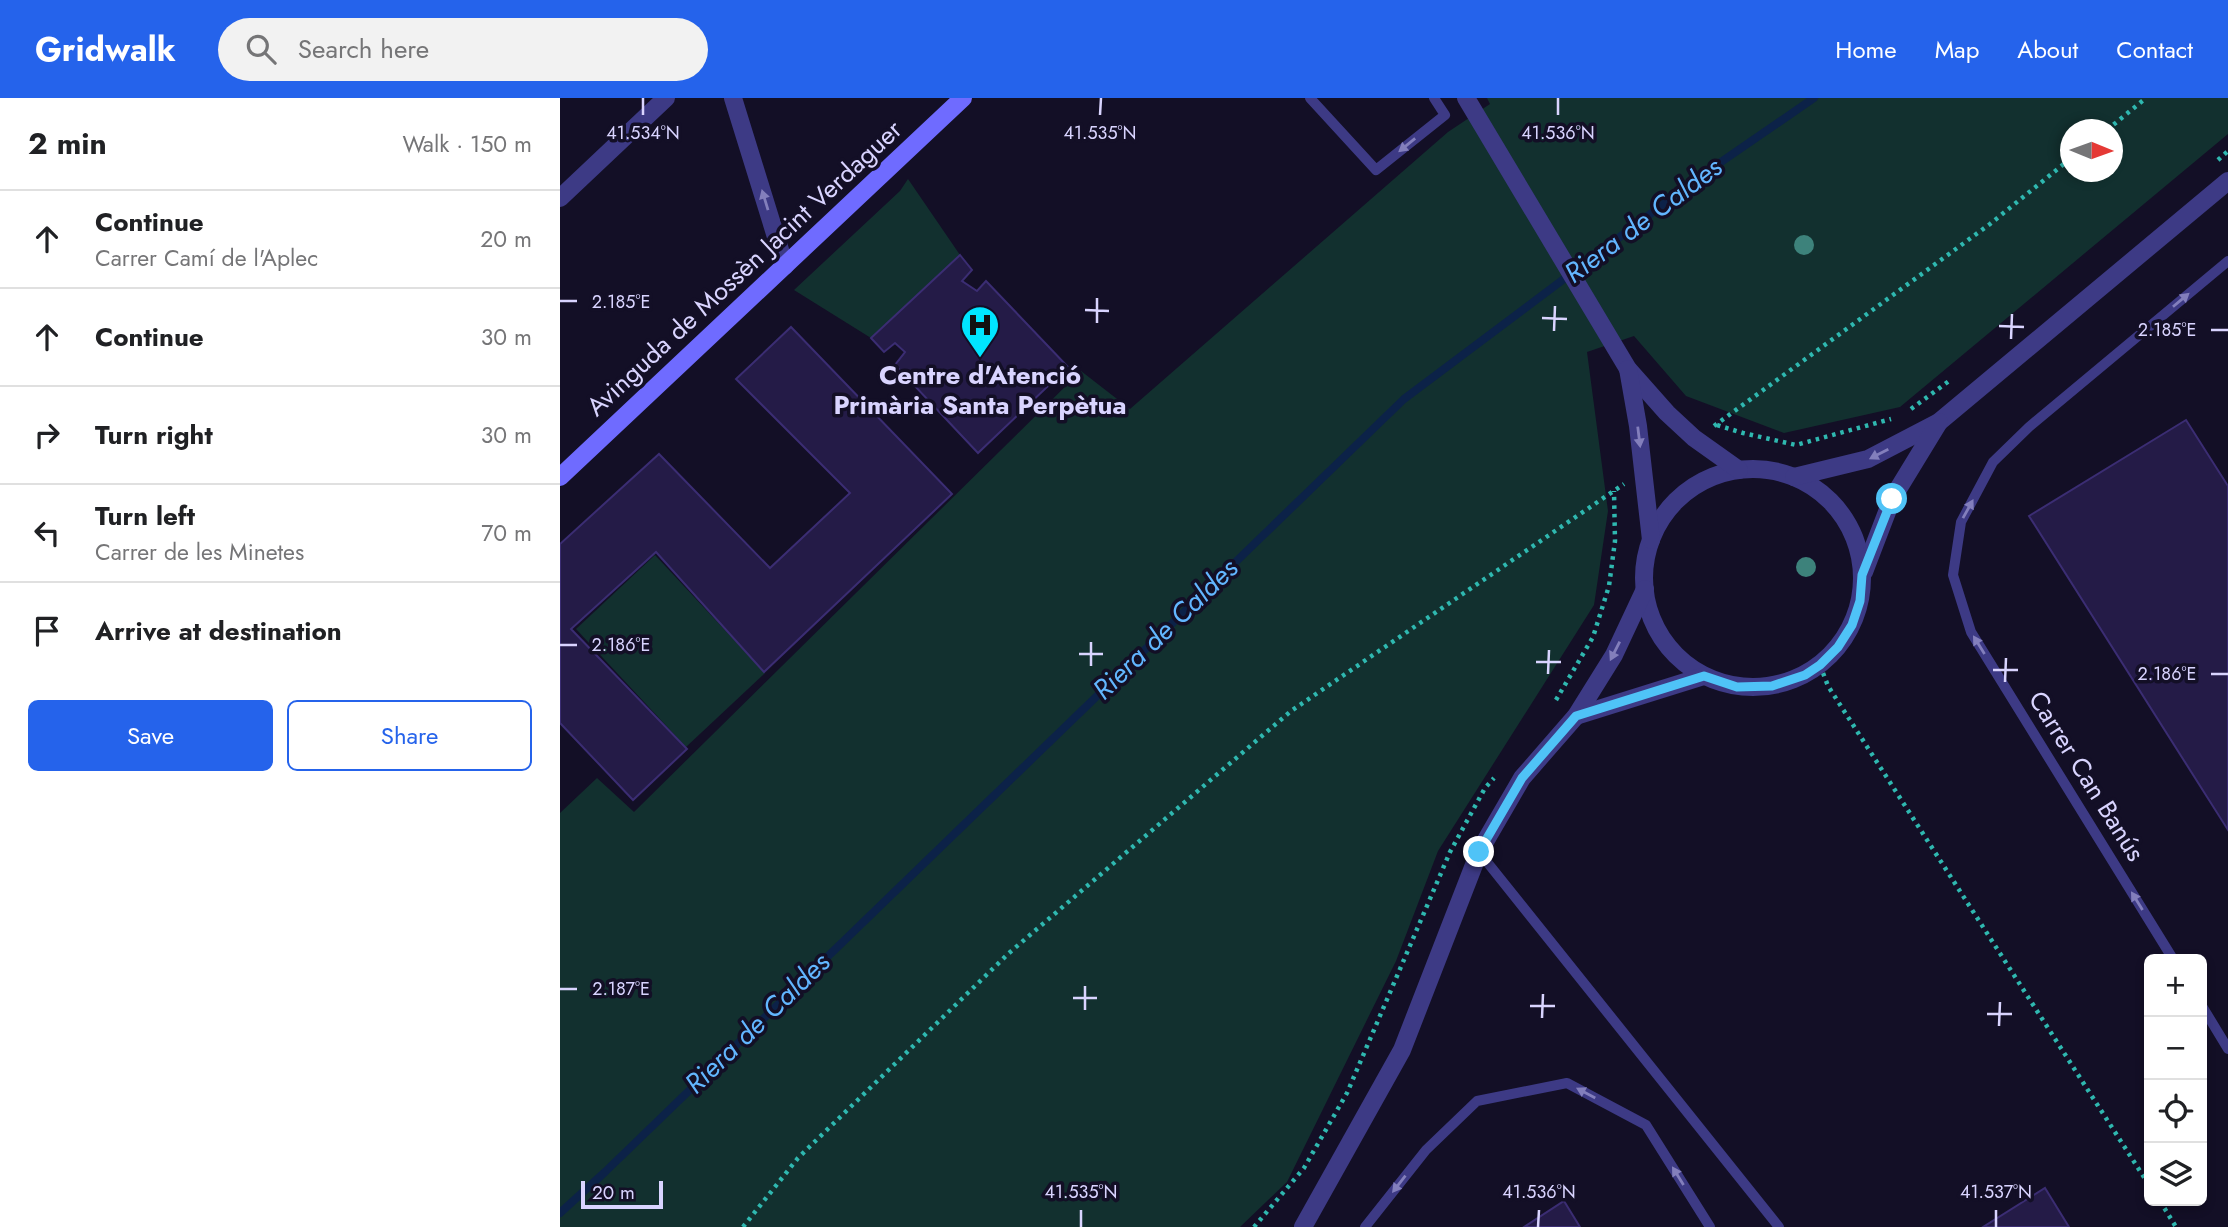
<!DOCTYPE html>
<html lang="en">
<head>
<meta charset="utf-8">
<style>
  :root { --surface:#fff; --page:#f2f2f2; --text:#202124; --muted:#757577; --line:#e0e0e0; --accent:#2563eb }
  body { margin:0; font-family:Jost,sans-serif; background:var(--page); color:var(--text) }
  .controls { position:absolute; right:21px; bottom:21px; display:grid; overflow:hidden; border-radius:10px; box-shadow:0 4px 10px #0003 }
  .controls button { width:63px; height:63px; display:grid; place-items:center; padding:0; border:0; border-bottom:2px solid var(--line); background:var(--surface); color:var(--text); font:35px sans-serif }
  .compass { position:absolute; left:1500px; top:21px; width:63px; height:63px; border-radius:50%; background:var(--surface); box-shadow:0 4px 10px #0003; rotate:91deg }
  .scale { position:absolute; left:21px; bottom:18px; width:82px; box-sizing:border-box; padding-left:7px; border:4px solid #d9d4ff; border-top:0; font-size:19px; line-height:24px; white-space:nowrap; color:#d9d4ff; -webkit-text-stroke:5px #130f26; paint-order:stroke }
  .stop { position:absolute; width:21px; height:21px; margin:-16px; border:5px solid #4fc3f7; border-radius:50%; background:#fff }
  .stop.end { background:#4fc3f7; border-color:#fff; box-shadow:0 2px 7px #0008 }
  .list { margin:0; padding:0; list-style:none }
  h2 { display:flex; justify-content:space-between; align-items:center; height:91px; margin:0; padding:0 28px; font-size:30px }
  h2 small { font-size:23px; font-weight:400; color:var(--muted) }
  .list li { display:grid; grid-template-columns:46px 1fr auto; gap:21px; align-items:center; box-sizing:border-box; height:98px; padding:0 28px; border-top:2px solid var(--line) }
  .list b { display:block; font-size:26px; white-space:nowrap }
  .list p { margin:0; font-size:23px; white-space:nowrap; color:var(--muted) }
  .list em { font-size:23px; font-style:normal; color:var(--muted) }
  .actions { display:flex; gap:14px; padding:21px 28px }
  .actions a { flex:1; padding:16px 0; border:2px solid var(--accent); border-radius:10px; text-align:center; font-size:24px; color:var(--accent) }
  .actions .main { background:var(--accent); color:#fff }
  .icon { flex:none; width:38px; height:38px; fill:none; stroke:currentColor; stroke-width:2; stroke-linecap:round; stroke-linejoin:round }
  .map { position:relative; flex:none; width:1668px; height:1129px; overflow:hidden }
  header { display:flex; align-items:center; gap:42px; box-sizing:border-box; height:98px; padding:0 35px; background:var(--accent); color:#fff }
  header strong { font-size:33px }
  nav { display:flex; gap:38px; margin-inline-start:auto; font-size:24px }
  .search { width:490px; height:63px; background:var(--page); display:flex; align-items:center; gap:18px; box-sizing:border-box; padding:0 24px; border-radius:38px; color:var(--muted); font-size:26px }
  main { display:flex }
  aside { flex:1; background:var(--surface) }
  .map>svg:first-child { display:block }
  .green { fill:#12302f; fill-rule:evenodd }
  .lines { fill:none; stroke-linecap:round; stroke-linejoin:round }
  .stream { stroke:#0c2248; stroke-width:8 }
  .building { fill:#241b47; stroke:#3b2d73; stroke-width:2 }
  .path { stroke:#2fb8b0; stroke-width:4.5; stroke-dasharray:3.5 5; stroke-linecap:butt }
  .service { stroke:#3d3a85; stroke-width:10 }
  .minor { stroke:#3d3a85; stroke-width:18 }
  .tertiary { stroke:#3d3a85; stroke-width:18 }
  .secondary { stroke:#6f6bff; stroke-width:18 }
  .tree { fill:#3d827b }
  .oneway { fill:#837fbc }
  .route { stroke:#4fc3f7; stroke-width:9 }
  .ticks { fill:none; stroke:#d9d4ff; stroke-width:2.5 }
  .labels { text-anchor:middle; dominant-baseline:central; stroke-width:7; stroke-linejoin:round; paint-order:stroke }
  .street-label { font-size:26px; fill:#d9d4ff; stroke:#130f26 }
  .poi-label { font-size:26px; font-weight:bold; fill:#d9d4ff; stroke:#130f26 }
  .water-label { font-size:28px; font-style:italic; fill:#62b6ff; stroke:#130f26 }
  .ticks-label { font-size:18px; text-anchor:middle; fill:#d9d4ff; stroke:#130f26; stroke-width:7; stroke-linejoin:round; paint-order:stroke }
</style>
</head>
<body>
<header>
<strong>Gridwalk</strong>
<div class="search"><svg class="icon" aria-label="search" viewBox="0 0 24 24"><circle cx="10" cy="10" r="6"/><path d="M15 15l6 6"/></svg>Search here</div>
<nav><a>Home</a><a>Map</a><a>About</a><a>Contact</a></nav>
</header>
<main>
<aside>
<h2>2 min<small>Walk · 150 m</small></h2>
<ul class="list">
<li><svg class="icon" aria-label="ahead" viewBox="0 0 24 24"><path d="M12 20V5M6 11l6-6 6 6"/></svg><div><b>Continue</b><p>Carrer Camí de l'Aplec</p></div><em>20 m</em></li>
<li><svg class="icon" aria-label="ahead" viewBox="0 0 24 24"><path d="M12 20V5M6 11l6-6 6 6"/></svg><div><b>Continue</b></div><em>30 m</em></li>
<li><svg class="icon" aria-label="right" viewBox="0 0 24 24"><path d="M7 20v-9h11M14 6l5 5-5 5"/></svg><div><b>Turn right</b></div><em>30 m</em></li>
<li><svg class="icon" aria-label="left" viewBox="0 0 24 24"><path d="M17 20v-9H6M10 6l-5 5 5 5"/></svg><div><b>Turn left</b><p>Carrer de les Minetes</p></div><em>70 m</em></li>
<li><svg class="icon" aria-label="arrive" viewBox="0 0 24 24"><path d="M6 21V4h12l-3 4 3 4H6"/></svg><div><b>Arrive at destination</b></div></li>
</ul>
<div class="actions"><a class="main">Save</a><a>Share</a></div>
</aside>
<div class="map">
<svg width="1668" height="1129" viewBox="0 0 1668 1129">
  <rect width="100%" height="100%" fill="#130f26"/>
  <g class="green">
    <path d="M 927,0 L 1668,0 L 1668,36 L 1340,309 L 1224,335 L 1126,298 L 1074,238 L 1027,254 L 1048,413 L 1034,507 L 878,753 L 836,863 L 727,1084 L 680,1129 L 0,1129 L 0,715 L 37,680 L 74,714 L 521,273 L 570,311 L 888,34 L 930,6 ZM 1510,32 L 1552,32 L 1552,74 L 1510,74 Z"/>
    <polygon points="348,81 400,157 311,240 234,192 340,93"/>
    <polygon points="95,457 205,575 126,649 16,531"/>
  </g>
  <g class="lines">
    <polyline class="stream" points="0,1115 45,1074 844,301 1145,75 1254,0"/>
  </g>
  <g class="building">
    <polygon points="400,157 412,172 402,183 417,193 426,183 508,269 418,355 335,267 345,254 335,245 324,254 311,240"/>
    <polygon points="231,229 392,396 204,574 96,454 11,531 127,651 73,702 0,625 0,446 99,356 210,470 290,395 176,281"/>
    <polygon points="1626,322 1668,388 1668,732 1469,418"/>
    <polygon points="1485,1090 1509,1129 1423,1129"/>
    <polygon points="1004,1103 1020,1129 964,1129"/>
  </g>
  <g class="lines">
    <g class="path">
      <polyline points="1547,32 1586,0"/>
      <polyline points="1658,62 1668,53"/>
      <polyline points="1351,311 1389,283"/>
      <polyline points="1157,327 1183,335 1236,347 1331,321"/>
      <polyline points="1154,328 1430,126 1510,61"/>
      <polyline points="1260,567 1268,588 1589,1087"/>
      <polyline points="996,602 1033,539 1049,488 1055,443 1054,393"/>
      <polyline points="1600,1103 1616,1129"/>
      <polyline points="183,1129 238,1060 449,855 731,613 1064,386"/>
      <polyline points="694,1129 744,1070 787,995 890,754 925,690 934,680"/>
    </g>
    <g class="service">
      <polyline points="750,0 816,72 885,17 874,0"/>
      <polyline points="919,754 1219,1129"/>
      <polyline points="1613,861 1411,534 1393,477 1401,424 1433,364 1469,329 1668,163"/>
      <polyline points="1642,908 1668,951"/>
      <polyline points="805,1129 866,1052 917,1003 1007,985 1086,1027 1150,1129"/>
    </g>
    <g class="minor">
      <polyline points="173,0 225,168"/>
      <polyline points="0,100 106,0"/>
      <circle cx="1193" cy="480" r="109"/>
      <polyline points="1234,379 1308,361 1379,324 1668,83"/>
      <polyline points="1304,474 1332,401 1379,324"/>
      <polyline points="1016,618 1144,578"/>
      <polyline points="743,1129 842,952 919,754 962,680 1016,618 1054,557 1085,491"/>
    </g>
    <g class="tertiary">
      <polyline points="906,0 1068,271 1107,315 1134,340 1179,372"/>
      <polyline points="1068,271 1078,328 1091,442"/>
    </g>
    <polyline class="secondary" points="0,379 403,0"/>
  </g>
  <g class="tree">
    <circle cx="1244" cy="147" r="10"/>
    <circle cx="1246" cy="469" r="10"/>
  </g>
  <defs><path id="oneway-solid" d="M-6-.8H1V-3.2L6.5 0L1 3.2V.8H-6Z" transform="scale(1.75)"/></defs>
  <g class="oneway">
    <use href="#oneway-solid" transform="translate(847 47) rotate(141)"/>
    <use href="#oneway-solid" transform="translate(205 102) rotate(-107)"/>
    <use href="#oneway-solid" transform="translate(1621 202) rotate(-40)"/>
    <use href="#oneway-solid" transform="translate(1079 339) rotate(83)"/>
    <use href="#oneway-solid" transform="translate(1319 356) rotate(153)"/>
    <use href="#oneway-solid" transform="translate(1408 411) rotate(-61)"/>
    <use href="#oneway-solid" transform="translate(1419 547) rotate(-122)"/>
    <use href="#oneway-solid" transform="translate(1055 553) rotate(117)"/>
    <use href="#oneway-solid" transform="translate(1577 803) rotate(-122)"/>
    <use href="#oneway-solid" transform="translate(1026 995) rotate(-152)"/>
    <use href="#oneway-solid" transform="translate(1118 1078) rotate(-122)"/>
    <use href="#oneway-solid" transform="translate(839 1086) rotate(128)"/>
  </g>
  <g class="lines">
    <polyline class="route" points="919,754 962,680 1016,618 1144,578 1177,589 1212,588 1245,577 1260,567 1278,549 1292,527 1300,503 1302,477 1332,401"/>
  </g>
  <path class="ticks" d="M 83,17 L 83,0M 540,17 L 541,0M 998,17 L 998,0M 0,203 L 17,203M 525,212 L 549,213M 982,220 L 1007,221M 537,225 L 537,200M 1439,228 L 1464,229M 1651,232 L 1668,232M 994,233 L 995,208M 1451,241 L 1452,216M 0,547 L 17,547M 519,556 L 543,556M 976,564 L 1001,564M 531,568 L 531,544M 1433,572 L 1458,572M 988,576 L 989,552M 1651,576 L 1668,576M 1445,584 L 1446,560M 0,891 L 17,891M 513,900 L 537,900M 970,908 L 995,908M 525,912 L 525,888M 1427,916 L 1452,916M 982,920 L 983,896M 1439,928 L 1440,904M 521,1129 L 521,1112M 978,1129 L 979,1112M 1436,1129 L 1436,1112"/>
  <defs>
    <symbol id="hospital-pin" viewBox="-11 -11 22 30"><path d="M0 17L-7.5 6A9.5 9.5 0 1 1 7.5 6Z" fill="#00e5ff" stroke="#130f26"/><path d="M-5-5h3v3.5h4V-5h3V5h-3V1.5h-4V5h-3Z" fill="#111"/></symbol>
  </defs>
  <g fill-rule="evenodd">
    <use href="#hospital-pin" x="398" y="205" width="44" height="60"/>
  </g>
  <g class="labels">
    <g class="street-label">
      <text transform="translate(184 170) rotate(-43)">Avinguda de Mossèn Jacint Verdaguer</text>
      <text transform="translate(1527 678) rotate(58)">Carrer Can Banús</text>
    </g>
    <g class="poi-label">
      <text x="420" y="277">Centre d'Atenció<tspan x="420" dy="30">Primària Santa Perpètua</tspan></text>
    </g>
    <g class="water-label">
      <text transform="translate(1083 122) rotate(-37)">Riera de Caldes</text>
      <text transform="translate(605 531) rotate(-44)">Riera de Caldes</text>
      <text transform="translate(197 925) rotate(-44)">Riera de Caldes</text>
    </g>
  </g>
  <g class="ticks-label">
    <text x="83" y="41">41.534°N</text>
    <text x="540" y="41">41.535°N</text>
    <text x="998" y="41">41.536°N</text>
    <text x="61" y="210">2.185°E</text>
    <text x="1607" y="238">2.185°E</text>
    <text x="61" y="553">2.186°E</text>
    <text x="1607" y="582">2.186°E</text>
    <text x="61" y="897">2.187°E</text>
    <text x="521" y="1100">41.535°N</text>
    <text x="979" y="1100">41.536°N</text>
    <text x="1436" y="1100">41.537°N</text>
  </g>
</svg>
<div class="controls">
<button>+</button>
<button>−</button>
<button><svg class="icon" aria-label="locate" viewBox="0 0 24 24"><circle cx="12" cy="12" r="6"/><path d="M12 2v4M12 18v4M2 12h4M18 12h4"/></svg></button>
<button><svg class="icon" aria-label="layers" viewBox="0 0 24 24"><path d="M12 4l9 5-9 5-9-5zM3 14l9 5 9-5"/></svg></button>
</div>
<svg class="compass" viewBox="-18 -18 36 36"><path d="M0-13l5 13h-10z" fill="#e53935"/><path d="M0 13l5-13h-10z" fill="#757577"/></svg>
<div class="scale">20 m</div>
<div class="stop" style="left:1332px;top:401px"></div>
<div class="stop end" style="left:919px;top:754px"></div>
</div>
</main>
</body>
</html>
